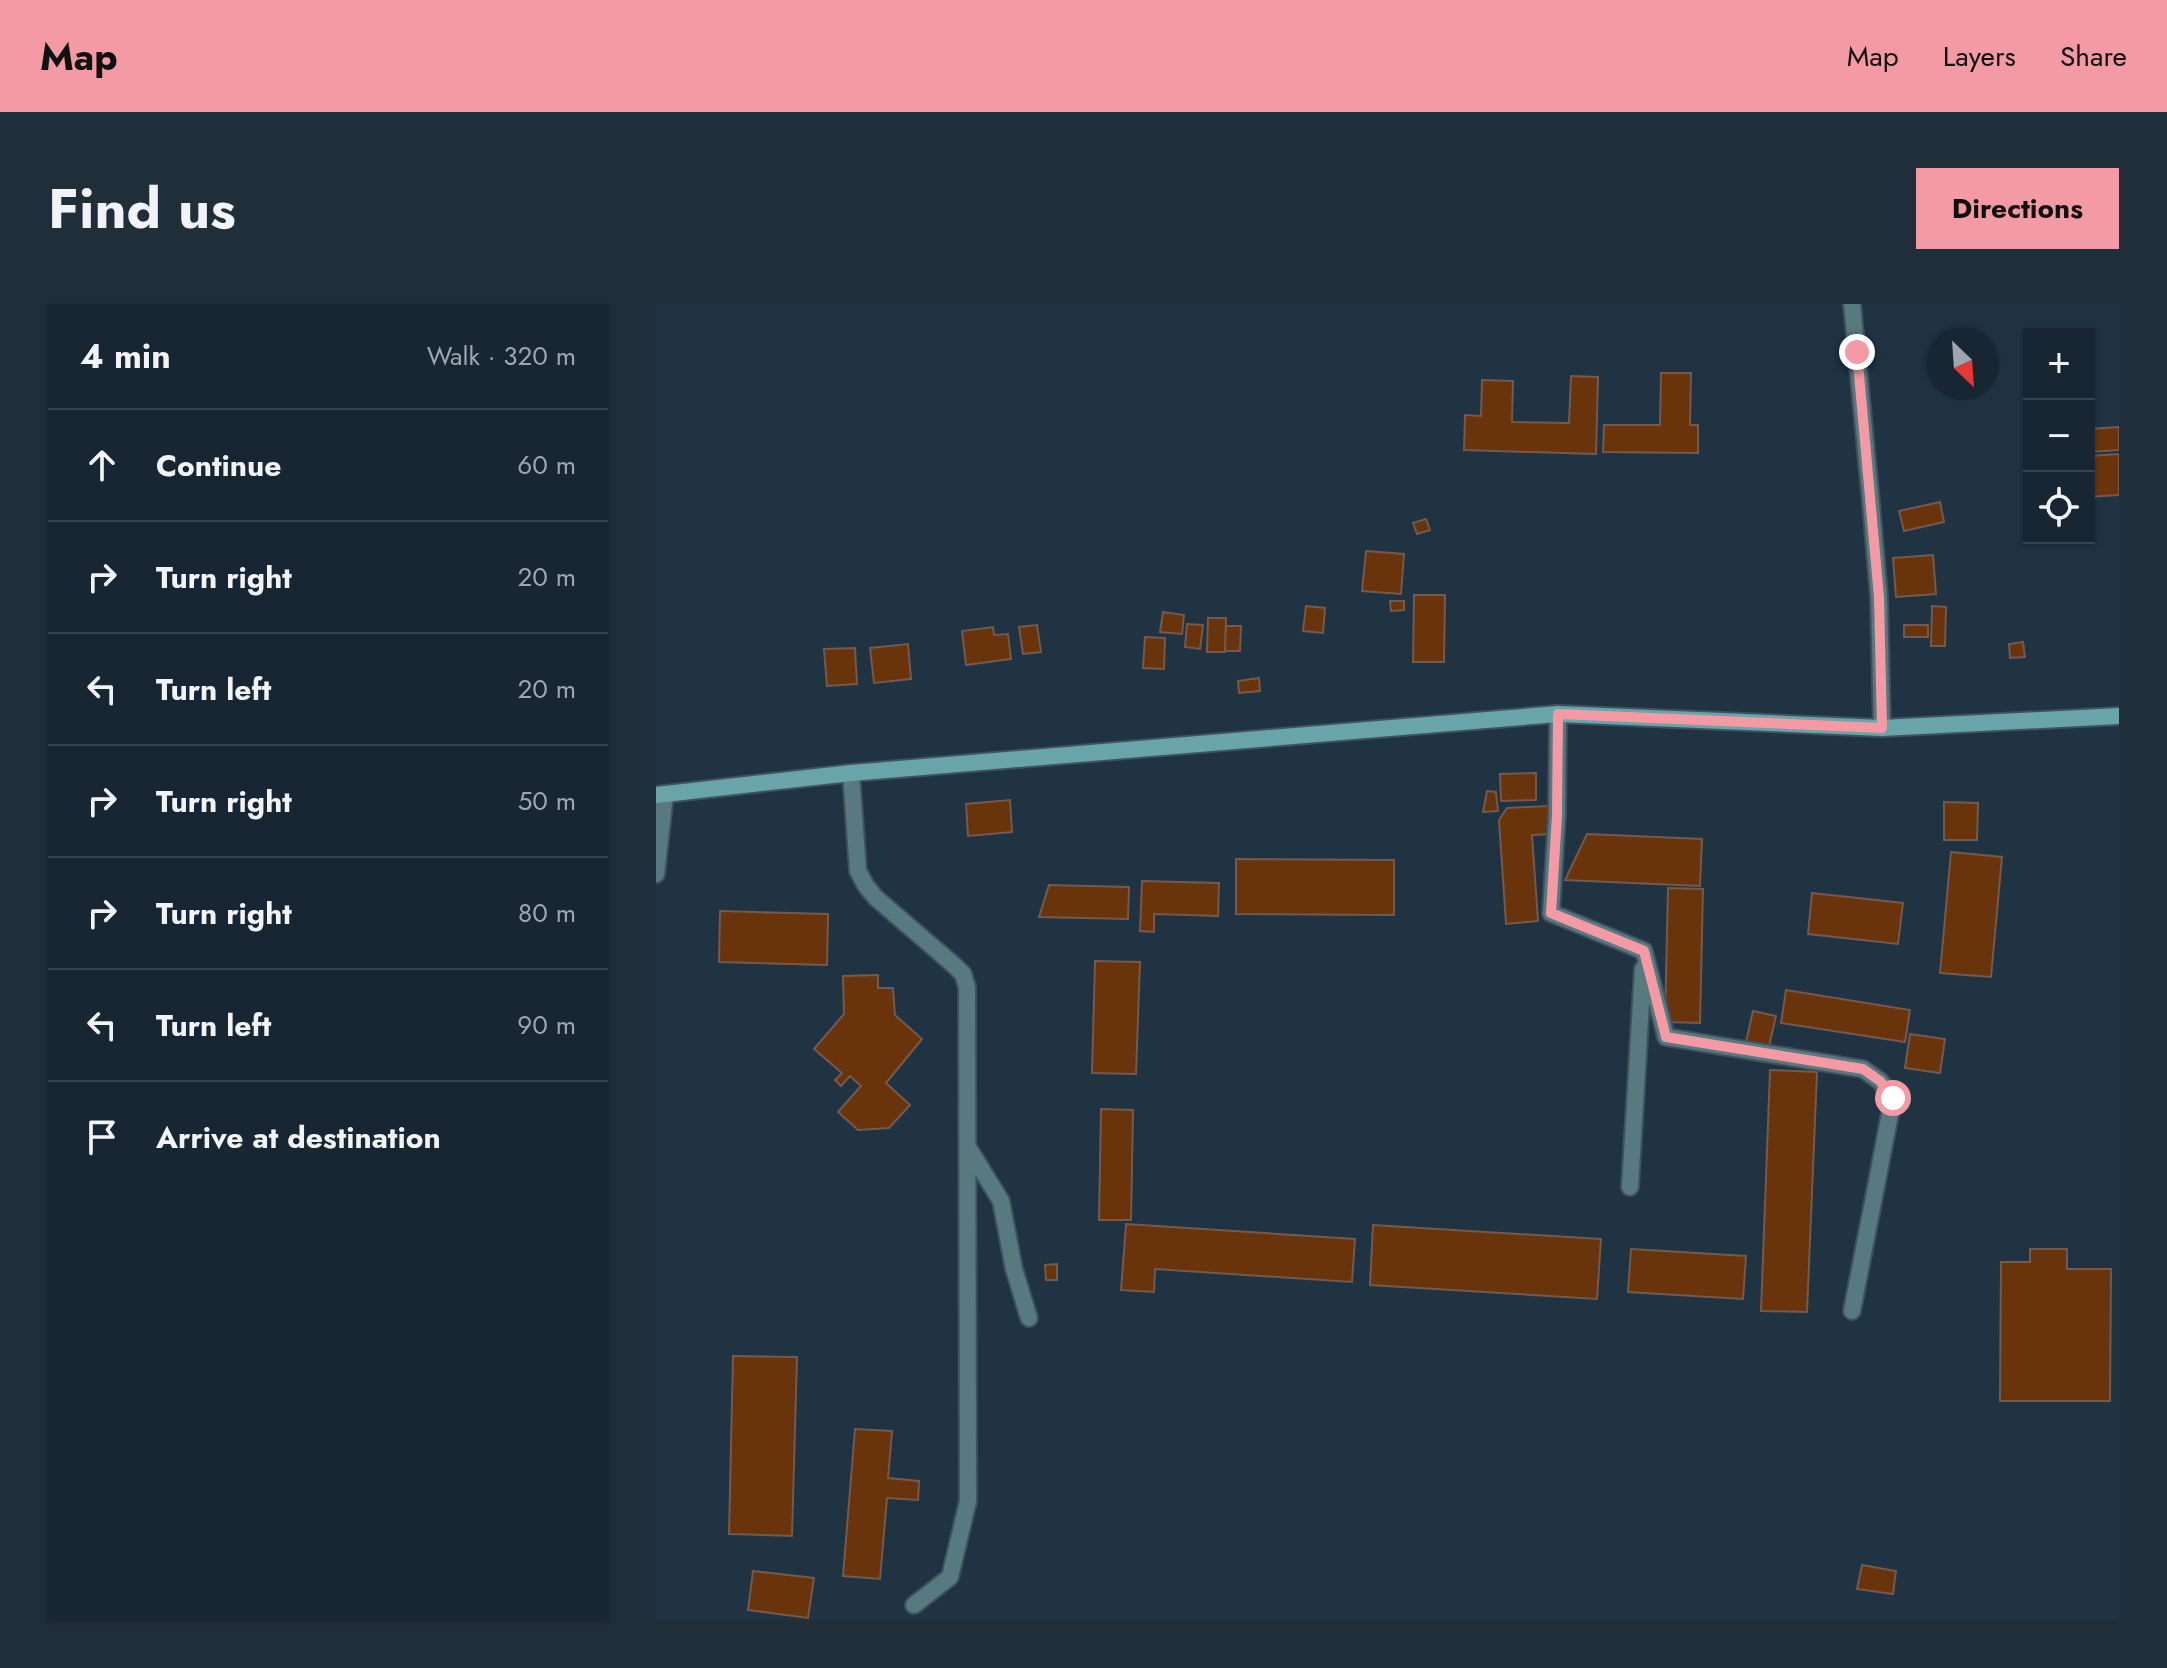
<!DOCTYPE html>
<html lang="en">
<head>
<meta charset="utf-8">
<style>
  :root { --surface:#172632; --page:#202e3a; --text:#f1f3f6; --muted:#9ea5ac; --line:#36434d; --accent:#f49aa4 }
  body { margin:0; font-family:Jost,sans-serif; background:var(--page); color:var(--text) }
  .controls { position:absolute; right:24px; top:24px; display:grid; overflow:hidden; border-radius:0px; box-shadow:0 2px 6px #0004 }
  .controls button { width:72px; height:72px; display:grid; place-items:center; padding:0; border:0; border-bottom:2px solid var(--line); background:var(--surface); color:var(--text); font:40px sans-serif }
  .compass { position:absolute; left:1271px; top:24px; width:72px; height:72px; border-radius:50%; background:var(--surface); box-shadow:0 2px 6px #0004; rotate:155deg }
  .stop { position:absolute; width:24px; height:24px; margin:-18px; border:6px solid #f49aa4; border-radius:50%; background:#fff }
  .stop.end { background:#f49aa4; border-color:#fff; box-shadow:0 2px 8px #0008 }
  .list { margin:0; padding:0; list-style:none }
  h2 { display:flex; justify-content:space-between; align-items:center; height:104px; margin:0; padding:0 32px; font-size:34px }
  h2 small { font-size:26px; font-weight:400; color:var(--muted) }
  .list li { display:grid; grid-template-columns:52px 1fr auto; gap:24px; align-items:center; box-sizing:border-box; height:112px; padding:0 32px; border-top:2px solid var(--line) }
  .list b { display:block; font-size:30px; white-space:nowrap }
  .list em { font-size:26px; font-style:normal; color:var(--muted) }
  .icon { flex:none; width:44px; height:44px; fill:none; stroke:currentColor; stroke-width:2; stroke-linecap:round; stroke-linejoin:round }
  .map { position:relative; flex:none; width:1463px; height:1316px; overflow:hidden; border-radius:0px }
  header { display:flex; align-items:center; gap:48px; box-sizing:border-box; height:112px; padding:0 40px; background:var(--accent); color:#111 }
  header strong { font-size:38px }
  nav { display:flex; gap:44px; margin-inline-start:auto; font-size:28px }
  .intro { display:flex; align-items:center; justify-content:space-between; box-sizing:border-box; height:192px; padding:0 48px }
  h1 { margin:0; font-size:56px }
  .button { padding:20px 36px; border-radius:0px; background:var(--accent); color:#111; font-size:28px; font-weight:700 }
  main { display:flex; gap:48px; padding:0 48px }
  aside { flex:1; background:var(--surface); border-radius:0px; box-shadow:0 2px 6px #0004 }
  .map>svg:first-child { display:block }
  .building { fill:#69330c; stroke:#735a4c; stroke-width:2 }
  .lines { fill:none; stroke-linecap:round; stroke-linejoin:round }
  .street-casing { stroke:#3f5160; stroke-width:20 }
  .secondary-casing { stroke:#3f5160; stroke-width:20 }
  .street { stroke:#577a7e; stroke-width:16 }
  .secondary { stroke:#69a4aa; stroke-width:16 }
  .route { stroke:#f49aa4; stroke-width:10 }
</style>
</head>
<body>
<header>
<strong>Map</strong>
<nav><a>Map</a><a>Layers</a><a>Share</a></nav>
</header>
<div class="intro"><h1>Find us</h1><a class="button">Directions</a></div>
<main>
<aside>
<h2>4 min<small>Walk · 320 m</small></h2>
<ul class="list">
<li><svg class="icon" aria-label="ahead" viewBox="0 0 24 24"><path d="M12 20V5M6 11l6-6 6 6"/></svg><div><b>Continue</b></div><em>60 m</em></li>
<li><svg class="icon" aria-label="right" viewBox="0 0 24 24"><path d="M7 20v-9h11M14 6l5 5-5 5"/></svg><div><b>Turn right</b></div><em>20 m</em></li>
<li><svg class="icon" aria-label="left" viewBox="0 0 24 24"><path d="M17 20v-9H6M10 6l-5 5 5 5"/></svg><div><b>Turn left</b></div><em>20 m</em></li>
<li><svg class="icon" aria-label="right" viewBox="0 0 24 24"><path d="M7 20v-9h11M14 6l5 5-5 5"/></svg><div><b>Turn right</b></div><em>50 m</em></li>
<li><svg class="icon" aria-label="right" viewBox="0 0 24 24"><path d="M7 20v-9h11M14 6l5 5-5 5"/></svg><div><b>Turn right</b></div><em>80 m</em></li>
<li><svg class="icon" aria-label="left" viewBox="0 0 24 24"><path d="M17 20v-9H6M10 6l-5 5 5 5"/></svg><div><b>Turn left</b></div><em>90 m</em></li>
<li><svg class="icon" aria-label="arrive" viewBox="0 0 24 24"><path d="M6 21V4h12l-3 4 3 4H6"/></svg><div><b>Arrive at destination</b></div></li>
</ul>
</aside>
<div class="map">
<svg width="1463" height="1316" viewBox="0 0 1463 1316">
  <rect width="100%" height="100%" fill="#1f3343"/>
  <g class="building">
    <polygon points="1005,69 1035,69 1034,121 1042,121 1042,149 947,148 948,121 1004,121"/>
    <polygon points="915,72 942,73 940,150 808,146 809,111 825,112 826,76 857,77 856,118 913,119"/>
    <polygon points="1463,123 1463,146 1433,148 1433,125"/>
    <polygon points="1463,150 1463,191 1433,193 1433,152"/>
    <polygon points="1284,198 1288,218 1248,227 1243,207"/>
    <polygon points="770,215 774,226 761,230 757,219"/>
    <polygon points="710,247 748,250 745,290 706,287"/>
    <polygon points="1277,251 1280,290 1240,293 1237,254"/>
    <polygon points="758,291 789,291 788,358 757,358"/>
    <polygon points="734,297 748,297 748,306 735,307"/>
    <polygon points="650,302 669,304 667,329 647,327"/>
    <polygon points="1276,302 1290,303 1289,342 1275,342"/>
    <polygon points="507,308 528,311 526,330 504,328"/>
    <polygon points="552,314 570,314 569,348 551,348"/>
    <polygon points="531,320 547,321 544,345 529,343"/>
    <polygon points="381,321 385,348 367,350 363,323"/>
    <rect x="1248" y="321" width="24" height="12"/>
    <polygon points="570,322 585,322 584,347 569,347"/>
    <polygon points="337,323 338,331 352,330 355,355 310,361 306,327"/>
    <polygon points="489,333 509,334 508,365 487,364"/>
    <polygon points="1367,338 1369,353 1354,354 1353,340"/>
    <polygon points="252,340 255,375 218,379 214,344"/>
    <polygon points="199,344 201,380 171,382 168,345"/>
    <polygon points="603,374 604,387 583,389 582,377"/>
    <polygon points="880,469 880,496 845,497 844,470"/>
    <polygon points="831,487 840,488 842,507 827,508"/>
    <polygon points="354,496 356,528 312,532 310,500"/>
    <polygon points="1288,498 1322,499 1321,536 1288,536"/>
    <polygon points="893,502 895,530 876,531 882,617 850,620 843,516 851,504"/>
    <polygon points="931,530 1046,535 1044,582 909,576"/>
    <polygon points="1295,548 1346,553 1335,673 1284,669"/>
    <polygon points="580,555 738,556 738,611 580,610"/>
    <polygon points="486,577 563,579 562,612 498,610 498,628 484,627"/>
    <polygon points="393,581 473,583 472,615 383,613"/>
    <polygon points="1012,584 1047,585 1044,719 1009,718"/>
    <polygon points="1156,589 1247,599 1242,640 1152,630"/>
    <polygon points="64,607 172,610 171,661 63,658"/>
    <polygon points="439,657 484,658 480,770 436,769"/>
    <polygon points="222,671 222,684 237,684 239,711 266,735 230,779 254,801 233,824 202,826 182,808 205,782 194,772 185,782 179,776 186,769 158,745 188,710 187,672"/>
    <polygon points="1130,686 1254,706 1249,738 1125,719"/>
    <polygon points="1097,707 1120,712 1113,742 1090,738"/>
    <polygon points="1254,730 1289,735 1284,769 1249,764"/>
    <polygon points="1114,766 1161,768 1151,1008 1105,1007"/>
    <polygon points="445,805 477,806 475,916 443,916"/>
    <polygon points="470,920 699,935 696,978 499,965 498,988 465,986"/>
    <polygon points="717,921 945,935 941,995 714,981"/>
    <polygon points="975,945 1090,952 1087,995 972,988"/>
    <polygon points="1374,945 1411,945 1411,965 1455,965 1454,1097 1344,1097 1345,958 1374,958"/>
    <polygon points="401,960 401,976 390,976 389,961"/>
    <polygon points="77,1052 141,1053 136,1232 73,1230"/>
    <polygon points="199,1125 236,1127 232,1174 263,1177 262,1196 231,1194 224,1275 187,1272"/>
    <polygon points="1206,1261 1240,1267 1237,1290 1201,1285"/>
    <polygon points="97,1267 158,1274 152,1314 92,1306"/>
  </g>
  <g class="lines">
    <defs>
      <g id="street">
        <polyline points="1196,0 1215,199 1223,293 1226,424"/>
        <polyline points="902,410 901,511 895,609 988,647 1010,733 1207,765 1224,777 1237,794 1196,1007"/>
        <polyline points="195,469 202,567 210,582 220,594 299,662 307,670 311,683 312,1197 294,1273 258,1301"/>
        <polyline points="0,570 9,490"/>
        <polyline points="313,845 345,897 358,965 373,1014"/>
        <polyline points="974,883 987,665"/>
      </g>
      <polyline id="secondary" points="0,491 195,469 902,410 1226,424 1463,412"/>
    </defs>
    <use href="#street" class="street-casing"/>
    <use href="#secondary" class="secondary-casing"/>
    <use href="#street" class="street"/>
    <use href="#secondary" class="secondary"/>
  </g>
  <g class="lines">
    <polyline class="route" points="1201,48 1223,293 1226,424 902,410 901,511 895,609 988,647 1010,733 1207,765 1224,777 1237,794"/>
  </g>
</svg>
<div class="controls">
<button>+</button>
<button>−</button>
<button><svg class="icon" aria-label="locate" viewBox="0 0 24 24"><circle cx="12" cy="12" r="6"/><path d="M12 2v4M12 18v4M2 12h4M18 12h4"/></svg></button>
</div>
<svg class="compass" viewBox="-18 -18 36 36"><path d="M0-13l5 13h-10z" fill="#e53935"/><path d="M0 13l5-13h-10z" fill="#9ea5ac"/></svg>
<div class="stop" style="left:1237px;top:794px"></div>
<div class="stop end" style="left:1201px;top:48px"></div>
</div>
</main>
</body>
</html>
